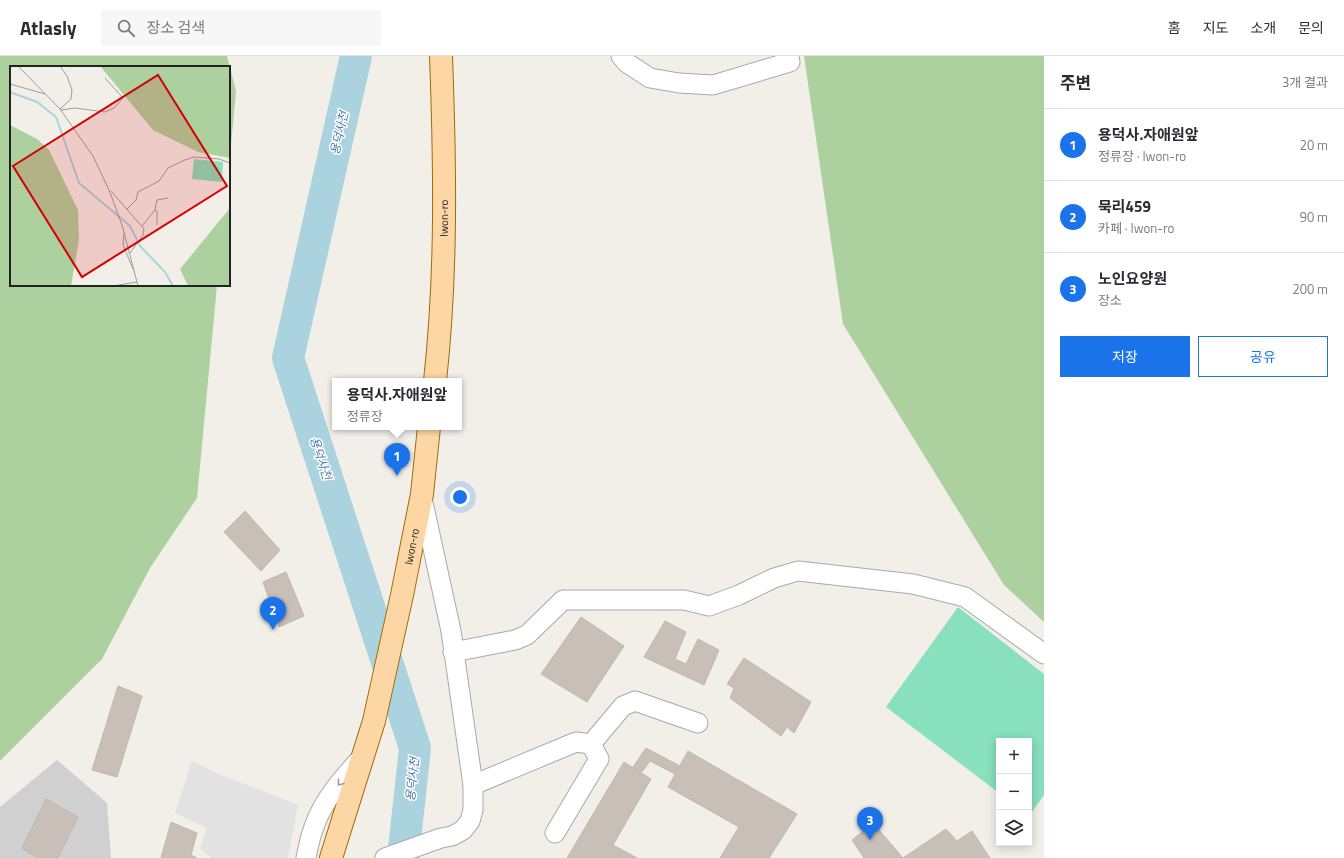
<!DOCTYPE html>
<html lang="ko">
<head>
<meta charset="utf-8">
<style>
  :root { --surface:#fff; --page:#f7f7f7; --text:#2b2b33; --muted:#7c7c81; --line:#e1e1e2; --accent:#1a73e8 }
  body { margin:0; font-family:"Titillium Web","Noto Sans KR",sans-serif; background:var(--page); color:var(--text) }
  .controls { position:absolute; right:12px; bottom:12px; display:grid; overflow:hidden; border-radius:0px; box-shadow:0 2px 10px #0003 }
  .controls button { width:36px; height:36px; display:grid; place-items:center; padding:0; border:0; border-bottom:1px solid var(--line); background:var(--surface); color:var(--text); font:20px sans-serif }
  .you { position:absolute; left:460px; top:441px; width:14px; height:14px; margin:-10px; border:3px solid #fff; border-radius:50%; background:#1a73e8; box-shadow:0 0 0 6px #1a73e833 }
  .badge { display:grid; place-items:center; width:26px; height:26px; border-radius:50%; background:var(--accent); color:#fff; font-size:13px; font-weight:700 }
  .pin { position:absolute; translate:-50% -33px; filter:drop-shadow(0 1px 2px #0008) }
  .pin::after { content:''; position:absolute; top:21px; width:14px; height:12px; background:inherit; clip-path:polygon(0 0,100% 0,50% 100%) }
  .popup { position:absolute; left:332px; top:322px; width:130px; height:52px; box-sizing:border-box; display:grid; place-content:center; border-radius:0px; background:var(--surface); filter:drop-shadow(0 1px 3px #0005); font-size:13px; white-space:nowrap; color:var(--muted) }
  .popup b { font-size:15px; color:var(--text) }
  .popup::after { content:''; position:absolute; left:50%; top:100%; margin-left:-8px; border:8px solid transparent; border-top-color:var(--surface) }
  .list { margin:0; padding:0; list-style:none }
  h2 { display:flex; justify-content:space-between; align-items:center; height:52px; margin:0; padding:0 16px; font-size:17px }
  h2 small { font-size:13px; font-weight:400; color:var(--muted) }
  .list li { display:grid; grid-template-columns:26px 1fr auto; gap:12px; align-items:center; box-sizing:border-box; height:72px; padding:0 16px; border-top:1px solid var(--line) }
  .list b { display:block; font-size:15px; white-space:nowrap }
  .list p { margin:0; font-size:13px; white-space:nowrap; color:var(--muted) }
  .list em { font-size:13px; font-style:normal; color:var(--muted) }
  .actions { display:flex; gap:8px; padding:12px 16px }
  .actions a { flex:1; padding:9px 0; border:1px solid var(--accent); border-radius:0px; text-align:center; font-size:14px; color:var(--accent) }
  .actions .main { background:var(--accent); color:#fff }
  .icon { flex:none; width:22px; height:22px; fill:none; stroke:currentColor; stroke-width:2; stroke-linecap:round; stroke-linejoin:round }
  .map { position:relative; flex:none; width:1044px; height:802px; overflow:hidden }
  header { display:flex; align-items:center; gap:24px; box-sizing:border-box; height:56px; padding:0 20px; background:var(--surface); border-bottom:1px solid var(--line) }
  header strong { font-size:19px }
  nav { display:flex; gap:22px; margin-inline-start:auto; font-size:14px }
  .search { width:280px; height:36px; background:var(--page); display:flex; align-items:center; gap:10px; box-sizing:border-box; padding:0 14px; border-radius:0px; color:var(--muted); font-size:15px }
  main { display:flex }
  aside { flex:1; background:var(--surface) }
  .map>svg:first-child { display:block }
  .religious { fill:#d0d0d0 }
  .forest { fill:#add19e }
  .pitch { fill:#88e0be }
  .parking { fill:#e2e2e2 }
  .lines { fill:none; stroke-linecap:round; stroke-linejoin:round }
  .river { stroke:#aad3df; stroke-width:32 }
  .building { fill:#c7bfb8; stroke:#c4b6ab }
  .minor-casing { stroke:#a9a9a9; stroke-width:21 }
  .major-casing { stroke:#a06b00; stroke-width:24 }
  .minor { stroke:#fff; stroke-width:19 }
  .major { stroke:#fcd6a4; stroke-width:22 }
  .oneway { stroke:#9c9c9c }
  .labels { text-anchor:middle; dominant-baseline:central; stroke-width:3; stroke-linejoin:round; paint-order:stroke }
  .street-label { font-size:11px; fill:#222; stroke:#fff }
  .water-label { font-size:12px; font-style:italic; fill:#4a7aab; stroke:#fff }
  .inset-river { fill:none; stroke:#aad3df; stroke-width:2 }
  .inset-road { fill:none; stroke:#9f9d99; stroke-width:1 }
  .view { fill:#d40000; fill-opacity:0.15; stroke:#d40000; stroke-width:2 }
  .inset-edge { fill:none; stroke:#222; stroke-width:2 }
</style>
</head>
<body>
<header>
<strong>Atlasly</strong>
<div class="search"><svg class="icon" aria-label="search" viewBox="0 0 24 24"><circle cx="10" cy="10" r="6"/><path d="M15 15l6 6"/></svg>장소 검색</div>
<nav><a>홈</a><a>지도</a><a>소개</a><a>문의</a></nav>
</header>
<main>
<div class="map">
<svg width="1044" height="802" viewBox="0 0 1044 802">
  <rect width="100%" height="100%" fill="#f2efe9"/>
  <polygon class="religious" points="57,704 107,747 111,802 0,802 0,751"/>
  <g class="forest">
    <polygon points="0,0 227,0 236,35 229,110 229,11 11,11 11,229 217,229 197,442 150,512 102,603 0,705"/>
    <polygon points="804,0 1044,0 1044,566 1004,529 843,268"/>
  </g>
  <polygon class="pitch" points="958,551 1044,618 1044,739 1029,760 1029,685 999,685 999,737 886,651"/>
  <polygon class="parking" points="192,705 216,717 298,749 288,802 211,802 200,792 207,772 175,757"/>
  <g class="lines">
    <polyline class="river" points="356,0 288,302 415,692 403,802"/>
  </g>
  <g class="building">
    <polygon points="245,455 280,494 261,515 224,476"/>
    <polygon points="286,516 304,560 279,571 263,526"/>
    <polygon points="581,561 624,590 587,646 541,618"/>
    <polygon points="665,565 686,576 675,603 686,608 698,583 719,594 704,629 644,601"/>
    <polygon points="744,602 811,646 794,677 787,671 781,680 730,642 734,632 727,628"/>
    <polygon points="118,630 142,640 117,721 92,714"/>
    <polygon points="646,692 680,710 675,718 650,705 642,716 633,711"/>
    <polygon points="688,695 797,758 769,802 720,802 739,771 668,731"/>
    <polygon points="624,706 651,723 613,789 637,802 567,802"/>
    <polygon points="46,743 78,761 58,802 37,802 22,792"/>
    <polygon points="171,766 197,777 191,799 197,802 161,802"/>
    <polygon points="873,767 903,802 946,773 957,785 972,775 990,802 864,802 852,784"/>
  </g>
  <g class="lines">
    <defs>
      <g id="minor">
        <polyline points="621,0 627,7 650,22 679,27 713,29 790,6 789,0"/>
        <polyline points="453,596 515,584 527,579 563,544 684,544 709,550 739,539 774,522 798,515 913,528 965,541 1044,598"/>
        <polyline points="591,688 623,650 635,645 698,667"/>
        <polyline points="473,729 576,686 591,688 599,703 555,777"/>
        <path d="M 306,802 C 308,792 310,781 314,771 C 323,744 343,722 362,701"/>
        <polyline points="385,802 441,782 452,780 463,774 470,765 473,754 473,729 451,575 422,442"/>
      </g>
      <g id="major">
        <path id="s1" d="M 435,325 C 447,217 445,108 441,0"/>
        <path id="s2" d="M 331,802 L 374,665 L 402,539 L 422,438 L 429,371"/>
      </g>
    </defs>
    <use href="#minor" class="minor-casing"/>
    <use href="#major" class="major-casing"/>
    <use href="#minor" class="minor"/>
    <use href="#major" class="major"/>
  </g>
  <defs><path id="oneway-chevron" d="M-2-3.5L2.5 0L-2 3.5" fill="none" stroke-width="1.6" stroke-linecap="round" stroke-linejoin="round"/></defs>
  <use class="oneway" href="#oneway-chevron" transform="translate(340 727) rotate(128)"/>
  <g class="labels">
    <g class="street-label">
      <text stroke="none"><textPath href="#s1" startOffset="163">Iwon-ro</textPath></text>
      <text stroke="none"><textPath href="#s2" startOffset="322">Iwon-ro</textPath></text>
    </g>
    <g class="water-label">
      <text transform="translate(339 77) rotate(-77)">용덕사천</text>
      <text transform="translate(321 402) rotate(72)">용덕사천</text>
      <text transform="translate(412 723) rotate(-84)">용덕사천</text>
    </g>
  </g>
  <g transform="translate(10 10)">
    <rect width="220" height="220" fill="#f2efe9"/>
    <path d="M 90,0 L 220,0 L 220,92 L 188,86 L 143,64 ZM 0,59 L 27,73 L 39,84 L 68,144 L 69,174 L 61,220 L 0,220 ZM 220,142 L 220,220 L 178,220 L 170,203 Z" fill="#add19e"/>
    <path d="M 184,93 L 213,96 L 212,116 L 182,113 Z" fill="#88e0be"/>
    <path class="inset-river" d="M 0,26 L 27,36 L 46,51 L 69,117 L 120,160 L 130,180 L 155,206 L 163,220"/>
    <path class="inset-road" d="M 8,0 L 50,43 L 83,90 L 99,124 L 112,159 L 128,220M 0,18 L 35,28M 50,43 L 61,33 L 62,24 L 57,10 L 50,0M 51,44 L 65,42 L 95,46 L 104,42 L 113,32 L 95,12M 101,125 L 134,163 L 133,169 L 120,187M 117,143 L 126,134 L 128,126 L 149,115 L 158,102 L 175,94 L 184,91 L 209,93 L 220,97M 145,144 L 147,134 L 158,132M 132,160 L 145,144 L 147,145 L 147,159M 114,167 L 113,179 L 123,203M 103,220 L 127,216"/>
    <path class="view" d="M 148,9 L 217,120 L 72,211 L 3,100 Z"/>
    <rect width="220" height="220" class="inset-edge"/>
  </g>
</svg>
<div class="controls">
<button>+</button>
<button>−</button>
<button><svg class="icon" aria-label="layers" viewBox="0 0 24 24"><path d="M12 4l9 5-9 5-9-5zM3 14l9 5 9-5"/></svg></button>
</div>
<div class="you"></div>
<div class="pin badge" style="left:397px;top:420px">1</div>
<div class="popup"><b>용덕사.자애원앞</b>정류장</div>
<div class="pin badge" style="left:273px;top:574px">2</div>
<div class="pin badge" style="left:870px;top:784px">3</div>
</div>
<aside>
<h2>주변<small>3개 결과</small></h2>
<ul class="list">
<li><span class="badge">1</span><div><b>용덕사.자애원앞</b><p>정류장 · Iwon-ro</p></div><em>20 m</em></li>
<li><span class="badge">2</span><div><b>묵리459</b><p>카페 · Iwon-ro</p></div><em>90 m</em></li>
<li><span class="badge">3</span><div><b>노인요양원</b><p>장소</p></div><em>200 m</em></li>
</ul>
<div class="actions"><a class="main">저장</a><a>공유</a></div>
</aside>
</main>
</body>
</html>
